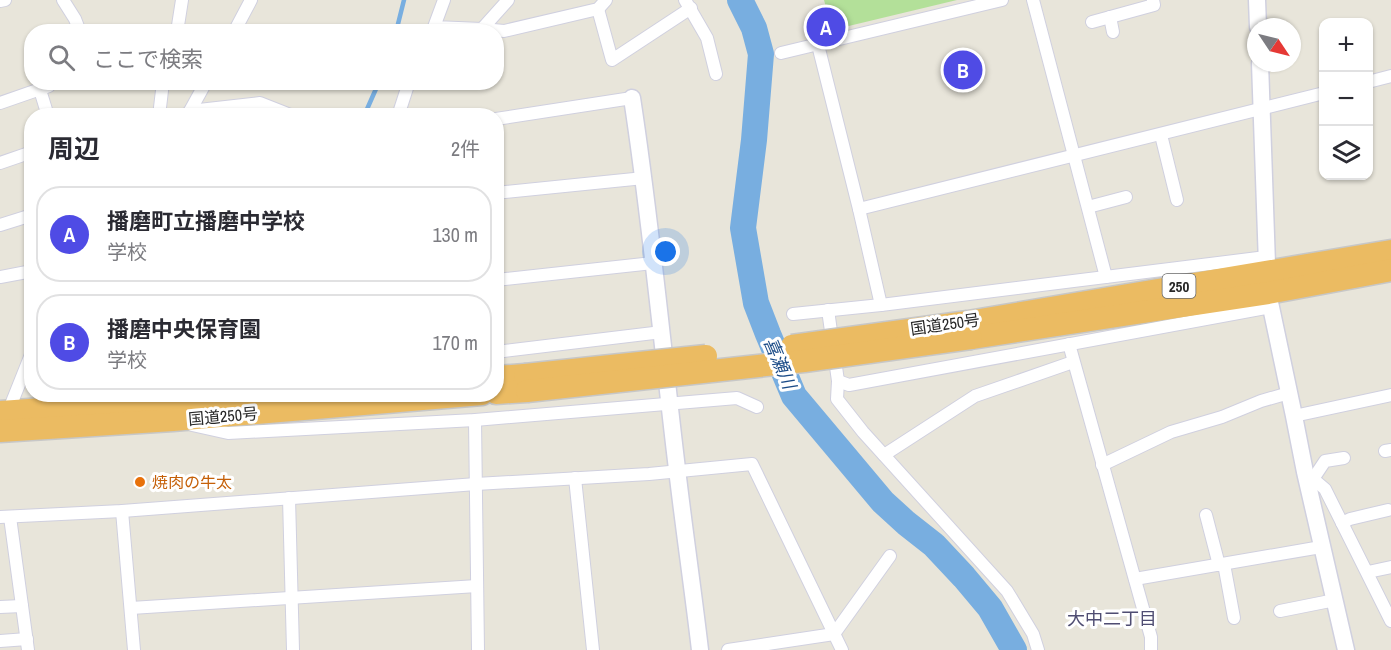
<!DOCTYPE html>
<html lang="ja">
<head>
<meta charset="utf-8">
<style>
  :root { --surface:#fff; --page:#f7f7f7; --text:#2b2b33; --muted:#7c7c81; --line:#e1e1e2; --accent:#4f4be5 }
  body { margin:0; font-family:"Archivo Narrow","Noto Sans JP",sans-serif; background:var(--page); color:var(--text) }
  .controls { position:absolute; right:18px; top:18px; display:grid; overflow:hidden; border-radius:12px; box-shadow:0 2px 4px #0004 }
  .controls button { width:54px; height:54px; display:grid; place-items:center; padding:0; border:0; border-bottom:2px solid var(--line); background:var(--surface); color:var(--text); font:30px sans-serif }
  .compass { position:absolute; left:1247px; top:18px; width:54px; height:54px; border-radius:50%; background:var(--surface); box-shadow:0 2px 4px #0004; rotate:125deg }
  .you { position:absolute; left:666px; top:252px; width:21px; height:21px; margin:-15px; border:4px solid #fff; border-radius:50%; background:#1a73e8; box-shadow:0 0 0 9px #1a73e833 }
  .badge { display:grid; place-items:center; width:39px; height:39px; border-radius:50%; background:var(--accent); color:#fff; font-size:20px; font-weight:700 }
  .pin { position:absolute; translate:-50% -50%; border:3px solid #fff; box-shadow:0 2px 6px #0006 }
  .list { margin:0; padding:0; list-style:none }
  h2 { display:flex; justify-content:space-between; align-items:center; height:78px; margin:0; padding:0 24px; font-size:26px }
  h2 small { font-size:20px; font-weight:400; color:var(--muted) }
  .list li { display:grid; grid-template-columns:39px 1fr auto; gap:18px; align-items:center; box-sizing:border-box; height:96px; margin:0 12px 12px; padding:0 12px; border:2px solid var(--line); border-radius:24px }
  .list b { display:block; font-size:22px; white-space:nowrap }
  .list p { margin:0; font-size:20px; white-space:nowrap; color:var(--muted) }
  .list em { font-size:20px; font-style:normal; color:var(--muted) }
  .icon { flex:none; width:33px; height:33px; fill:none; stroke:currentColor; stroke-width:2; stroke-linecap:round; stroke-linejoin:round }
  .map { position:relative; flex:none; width:1391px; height:650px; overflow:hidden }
  .search { position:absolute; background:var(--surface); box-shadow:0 2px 4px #0004; left:24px; top:24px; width:480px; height:66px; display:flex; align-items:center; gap:15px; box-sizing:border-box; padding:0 21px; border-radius:24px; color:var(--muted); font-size:22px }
  .panel { position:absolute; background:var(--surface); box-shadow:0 2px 4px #0004; left:24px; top:108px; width:480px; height:294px; border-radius:24px }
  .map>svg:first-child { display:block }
  .pitch { fill:#b3e099 }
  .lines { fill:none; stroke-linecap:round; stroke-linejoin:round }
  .stream { stroke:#78aee0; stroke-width:4.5 }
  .river { stroke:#78aee0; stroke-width:26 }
  .street-casing { stroke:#d0d0df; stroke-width:14 }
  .secondary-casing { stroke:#d0d0df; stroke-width:19 }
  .highway-casing { stroke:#c7c7c7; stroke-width:25 }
  .street { stroke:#fff; stroke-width:12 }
  .secondary { stroke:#fff; stroke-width:16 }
  .highway { stroke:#ebbb62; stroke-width:22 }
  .highway-bridge-casing { stroke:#c7c7c7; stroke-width:25; stroke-linecap:butt }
  .highway-bridge { stroke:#ebbb62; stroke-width:22 }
  .food-dot { fill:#e8710a; stroke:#fff; stroke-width:2 }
  .labels { text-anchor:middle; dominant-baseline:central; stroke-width:6; stroke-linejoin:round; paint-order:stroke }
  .shield { fill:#fff; stroke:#686868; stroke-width:1.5 }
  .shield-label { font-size:15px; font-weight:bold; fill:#272727 }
  .street-label { font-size:16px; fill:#272727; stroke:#fff }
  .food-label { font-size:16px; fill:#c56008; stroke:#fff; text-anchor:start }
  .water-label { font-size:18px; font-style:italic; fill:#1b4b87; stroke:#fff }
  .neighbourhood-label { font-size:18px; fill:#4f4d72; stroke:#fff }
</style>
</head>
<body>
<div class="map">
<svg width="1391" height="650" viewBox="0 0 1391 650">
  <rect width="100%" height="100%" fill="#e8e5da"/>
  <polygon class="pitch" points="824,0 957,0 832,30"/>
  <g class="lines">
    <g class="stream">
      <polyline points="396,32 404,0"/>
      <polyline points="364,116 379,82"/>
    </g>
    <polyline class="river" points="740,0 754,28 761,54 754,140 743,228 756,303 768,334 794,396 883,502 906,523 934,545 964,577 990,608 1014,650"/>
    <defs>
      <g id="street">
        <polyline points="63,0 75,19 80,32"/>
        <polyline points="444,0 434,27 482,29 508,0"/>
        <polyline points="685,0 707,38 716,74"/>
        <polyline points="1033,0 1106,277"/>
        <polyline points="0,1 5,0"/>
        <polyline points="598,9 612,60 691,8"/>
        <polyline points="1110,17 1113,32"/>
        <polyline points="1092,22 1154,5 1153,0"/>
        <polyline points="482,29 504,31 598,9 606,0"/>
        <polyline points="177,32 182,0"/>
        <polyline points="234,32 251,0"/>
        <polyline points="818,45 859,209 881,305"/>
        <polyline points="781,53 1002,0"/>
        <polyline points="1368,82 1391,76"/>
        <polyline points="40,90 48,116"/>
        <polyline points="0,103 49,86"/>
        <polyline points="190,111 260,103 293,116"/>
        <polyline points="186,115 190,111 206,82"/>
        <polyline points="159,116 163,82"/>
        <polyline points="398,116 409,82"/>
        <polyline points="496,119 632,98"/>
        <polyline points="1161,135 1177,200"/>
        <polyline points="0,163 32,152"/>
        <polyline points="496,193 644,178"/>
        <polyline points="1088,207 1126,197"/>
        <polyline points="859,209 1324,93"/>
        <polyline points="0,225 32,215"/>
        <polyline points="0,277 32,271"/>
        <polyline points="496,280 653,263"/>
        <polyline points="828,310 838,381 837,399 863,432 1007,591 1033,634 1038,650"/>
        <polyline points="793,314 881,305 1266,257"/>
        <polyline points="1069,344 1151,637 1151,650"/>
        <polyline points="496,352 662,332"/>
        <polyline points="838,381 849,385 1271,307"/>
        <polyline points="8,412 32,352"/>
        <polyline points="1294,416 1391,395"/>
        <polyline points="475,420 478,650"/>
        <polyline points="192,425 228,433 475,420 737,398 757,407"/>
        <polyline points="1385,451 1391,450"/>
        <polyline points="884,455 975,396 1073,362"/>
        <polyline points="1102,465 1171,432 1222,417 1261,401 1289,393"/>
        <polyline points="1305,472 1325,489 1391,621"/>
        <polyline points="575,478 593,650"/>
        <polyline points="1313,479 1325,461 1344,458"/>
        <polyline points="289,498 293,650"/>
        <polyline points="122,511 134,650"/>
        <polyline points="1206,515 1219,565"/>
        <polyline points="0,517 122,511 476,484 649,474 752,464 842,650"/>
        <polyline points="10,517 28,650"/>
        <polyline points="1342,523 1350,519 1388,510"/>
        <polyline points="1224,564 1234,618"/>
        <polyline points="1368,572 1391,567"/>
        <polyline points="1135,579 1321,547"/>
        <polyline points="0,607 22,606"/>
        <polyline points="131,608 477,586"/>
        <polyline points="1280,611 1335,600"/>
        <polyline points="0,641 27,639"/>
        <polyline points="728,650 834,634 890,556"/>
      </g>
      <g id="secondary">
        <polyline points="1257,0 1258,27"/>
        <polyline points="1260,63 1268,293 1294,416 1305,472 1346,650"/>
        <path d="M 632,98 C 651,221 662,345 677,469 C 684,529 693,590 700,650"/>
      </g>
      <g id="highway">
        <polyline points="968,322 1391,251"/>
        <polyline points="971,338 1268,293 1391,270"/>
        <polyline points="496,377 525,375"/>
        <polyline points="496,393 527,391"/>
        <polyline points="0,412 257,394"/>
        <polyline points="0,431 173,420 482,394"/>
      </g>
    </defs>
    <use href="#street" class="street-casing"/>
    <use href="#secondary" class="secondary-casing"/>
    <use href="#highway" class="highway-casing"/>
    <use href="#street" class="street"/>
    <use href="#secondary" class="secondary"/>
    <use href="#highway" class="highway"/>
    <defs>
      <g id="highway-bridge">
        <polyline points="792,346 968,322"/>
        <polyline points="525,375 706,356"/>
        <polyline points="527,391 804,361 971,338"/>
      </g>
    </defs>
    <use href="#highway-bridge" class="highway-bridge-casing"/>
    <use href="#highway-bridge" class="highway-bridge"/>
  </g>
  <circle class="food-dot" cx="140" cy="482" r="6"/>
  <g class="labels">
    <rect class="shield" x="1162.5" y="274" width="33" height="24" rx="4.5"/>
    <g class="shield-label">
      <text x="1179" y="286">250</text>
    </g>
    <g class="street-label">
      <text transform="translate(945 324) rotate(-8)">国道250号</text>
      <text transform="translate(223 416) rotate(-5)">国道250号</text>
    </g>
    <g class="food-label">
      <text x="152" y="482">焼肉の牛太</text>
    </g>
    <g class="water-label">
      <text transform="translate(780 363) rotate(67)">喜瀬川</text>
    </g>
    <g class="neighbourhood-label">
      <text x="1112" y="618">大中二丁目</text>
    </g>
  </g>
</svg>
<div class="controls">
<button>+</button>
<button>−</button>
<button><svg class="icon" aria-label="layers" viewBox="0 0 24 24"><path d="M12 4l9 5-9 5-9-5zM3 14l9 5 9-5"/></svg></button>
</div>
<svg class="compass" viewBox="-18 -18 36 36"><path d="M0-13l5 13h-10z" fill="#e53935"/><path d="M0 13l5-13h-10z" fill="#7c7c81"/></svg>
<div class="you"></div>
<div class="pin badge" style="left:826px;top:27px">A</div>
<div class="pin badge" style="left:963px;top:70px">B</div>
<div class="search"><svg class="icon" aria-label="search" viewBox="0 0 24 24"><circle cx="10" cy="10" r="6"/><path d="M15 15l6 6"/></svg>ここで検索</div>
<section class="panel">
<h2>周辺<small>2件</small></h2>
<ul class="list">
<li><span class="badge">A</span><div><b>播磨町立播磨中学校</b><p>学校</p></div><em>130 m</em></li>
<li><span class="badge">B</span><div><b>播磨中央保育園</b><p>学校</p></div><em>170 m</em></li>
</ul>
</section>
</div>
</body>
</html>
